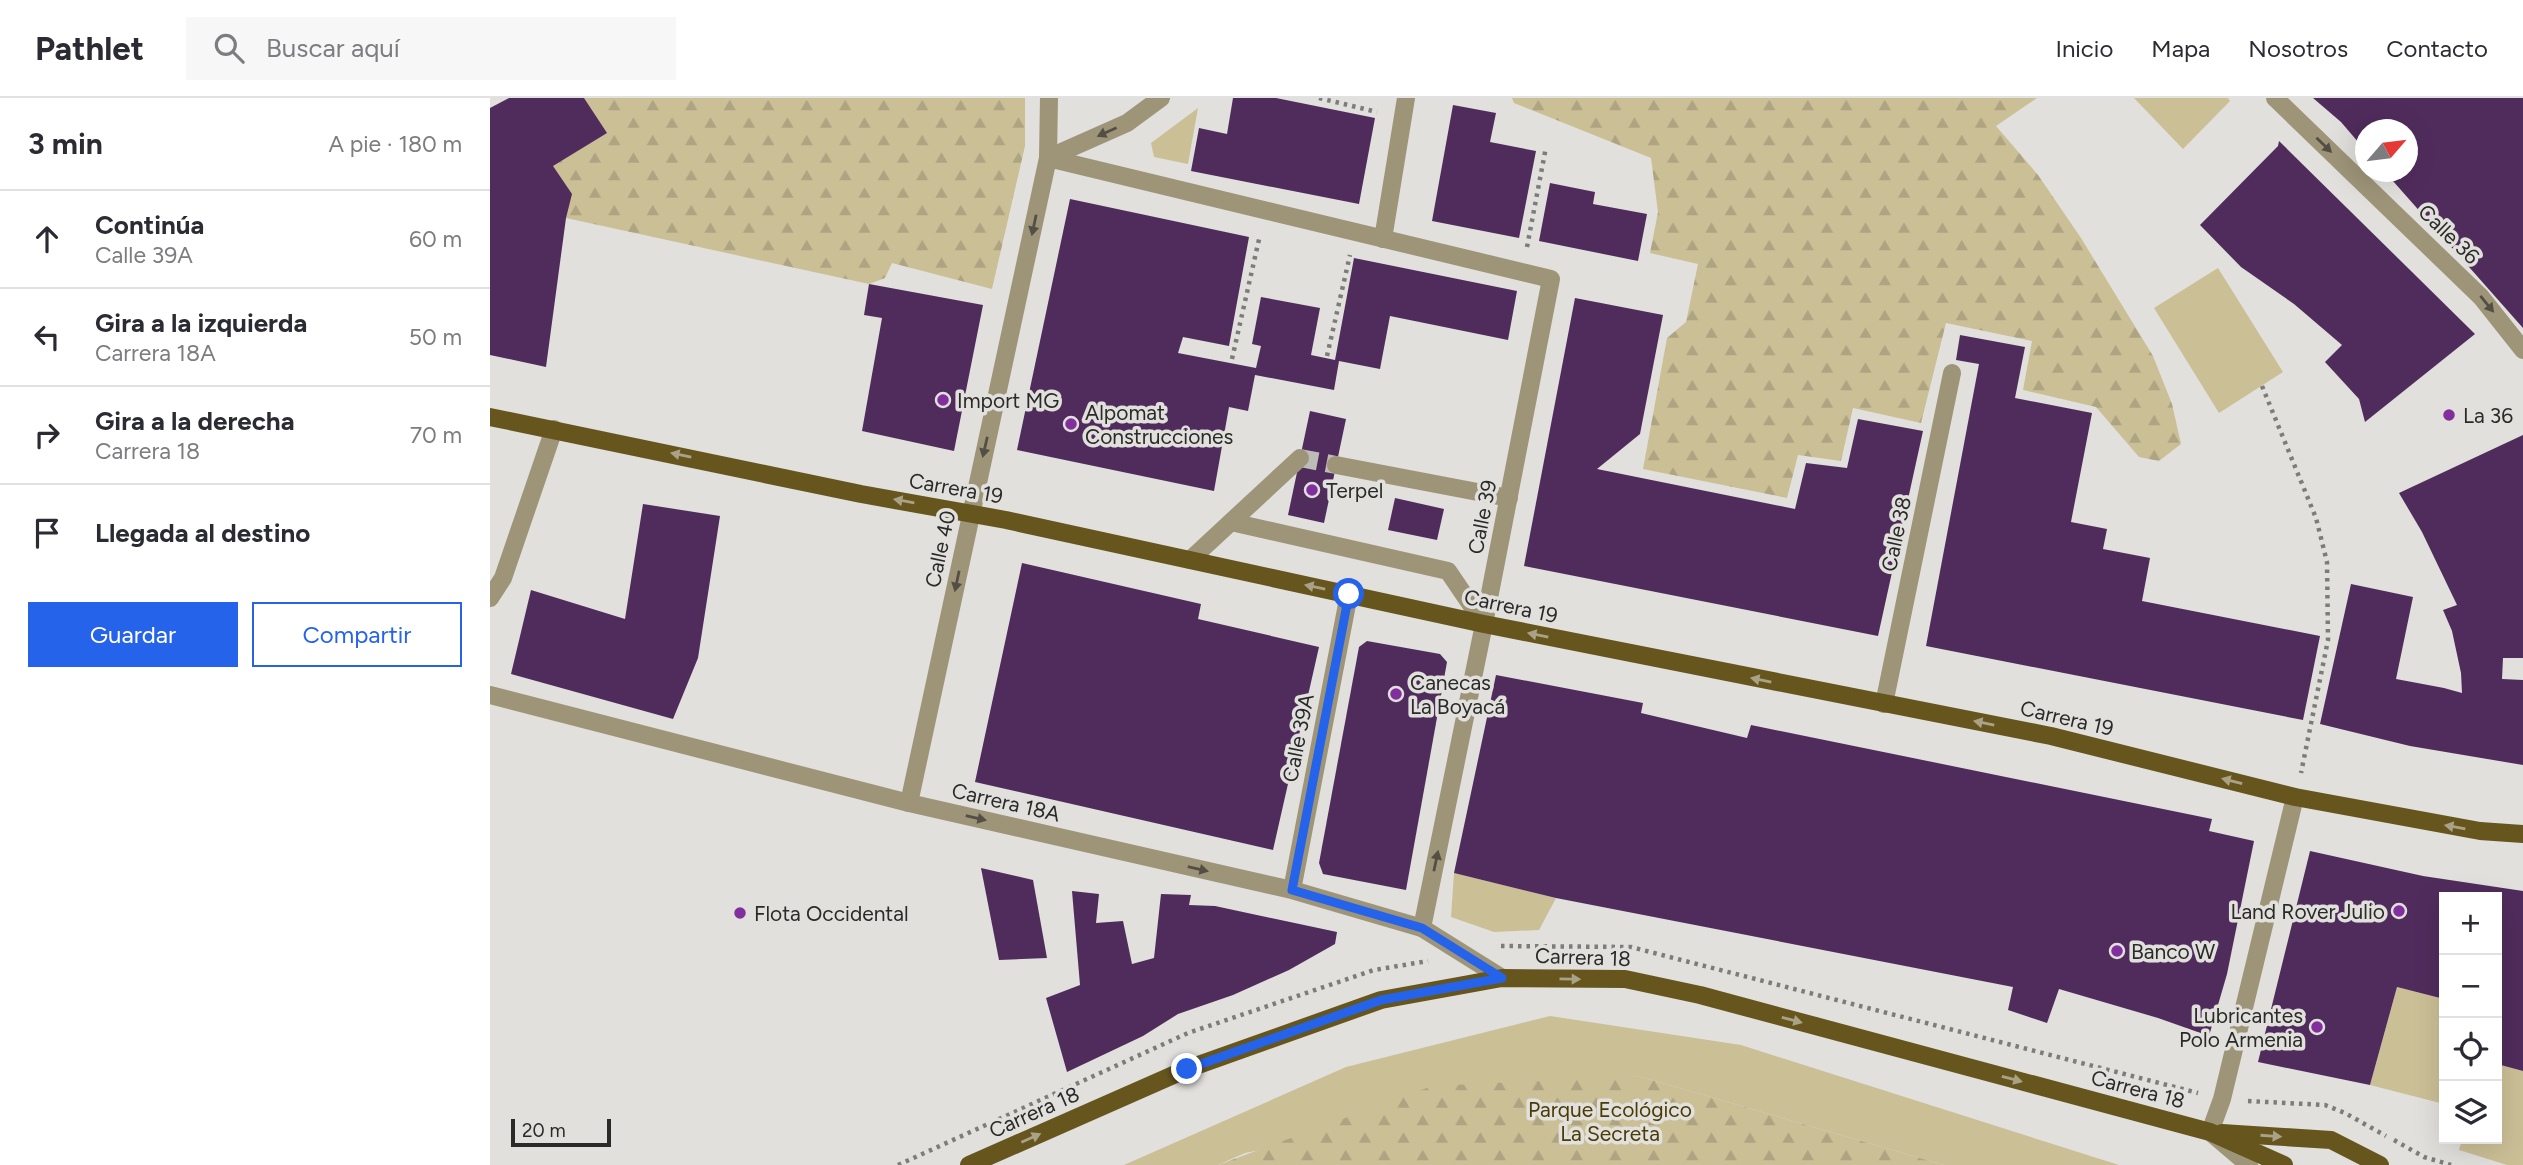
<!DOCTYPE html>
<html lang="es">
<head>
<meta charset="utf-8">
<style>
  :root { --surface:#fff; --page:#f7f7f7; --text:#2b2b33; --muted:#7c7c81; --line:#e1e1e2; --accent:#2563eb }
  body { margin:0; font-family:Figtree,sans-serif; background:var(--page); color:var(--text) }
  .controls { position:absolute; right:21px; bottom:21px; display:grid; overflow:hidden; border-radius:0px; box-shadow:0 7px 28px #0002 }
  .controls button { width:63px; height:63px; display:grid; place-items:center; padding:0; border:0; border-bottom:2px solid var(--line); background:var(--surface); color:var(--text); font:35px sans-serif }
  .compass { position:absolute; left:1865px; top:21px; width:63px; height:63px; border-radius:50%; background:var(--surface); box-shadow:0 7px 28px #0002; rotate:62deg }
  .scale { position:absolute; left:21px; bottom:18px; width:100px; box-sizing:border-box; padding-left:7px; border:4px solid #2a2a29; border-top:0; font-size:19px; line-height:24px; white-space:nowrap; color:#2a2a29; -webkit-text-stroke:5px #e1e0dd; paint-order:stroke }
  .stop { position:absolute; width:21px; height:21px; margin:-16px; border:5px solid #2563eb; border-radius:50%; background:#fff }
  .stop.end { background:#2563eb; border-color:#fff; box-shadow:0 2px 7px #0008 }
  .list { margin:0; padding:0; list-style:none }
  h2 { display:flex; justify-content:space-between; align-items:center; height:91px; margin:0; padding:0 28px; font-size:30px }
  h2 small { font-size:23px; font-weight:400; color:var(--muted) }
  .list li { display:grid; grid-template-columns:46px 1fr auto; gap:21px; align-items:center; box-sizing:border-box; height:98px; padding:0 28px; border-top:2px solid var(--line) }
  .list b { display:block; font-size:26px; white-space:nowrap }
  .list p { margin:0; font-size:23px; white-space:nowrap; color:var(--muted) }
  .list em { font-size:23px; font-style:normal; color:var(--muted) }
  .actions { display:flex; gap:14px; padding:21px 28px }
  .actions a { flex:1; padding:16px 0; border:2px solid var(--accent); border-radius:0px; text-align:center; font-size:24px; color:var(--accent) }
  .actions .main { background:var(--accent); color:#fff }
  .icon { flex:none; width:38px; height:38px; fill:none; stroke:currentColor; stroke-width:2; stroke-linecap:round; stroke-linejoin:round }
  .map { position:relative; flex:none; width:2033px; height:1067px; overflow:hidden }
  header { display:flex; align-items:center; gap:42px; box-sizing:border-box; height:98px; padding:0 35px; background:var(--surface); border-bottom:2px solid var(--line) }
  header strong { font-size:33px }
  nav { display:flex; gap:38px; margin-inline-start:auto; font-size:24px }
  .search { width:490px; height:63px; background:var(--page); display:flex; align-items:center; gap:18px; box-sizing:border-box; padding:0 24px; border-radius:0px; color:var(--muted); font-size:26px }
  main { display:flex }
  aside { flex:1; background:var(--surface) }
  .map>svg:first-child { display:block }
  .green { fill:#cbbf96 }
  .forest { fill:url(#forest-firs) }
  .building { fill:#502c5c }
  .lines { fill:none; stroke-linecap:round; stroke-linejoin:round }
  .minor-tunnel { stroke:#bcbcb9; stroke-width:18; stroke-dasharray:18 9; stroke-linecap:butt }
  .path { stroke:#7c7c7a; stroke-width:4.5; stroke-dasharray:3.5 5; stroke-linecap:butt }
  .minor { stroke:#9e9579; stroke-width:18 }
  .major { stroke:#66561e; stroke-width:18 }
  .oneway { fill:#534f45 }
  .oneway2 { fill:#aaa287 }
  .route { stroke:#2563eb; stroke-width:9 }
  .poi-dot { fill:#822f9e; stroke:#e1e0dd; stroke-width:2.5 }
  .labels { text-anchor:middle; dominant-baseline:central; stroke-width:7; stroke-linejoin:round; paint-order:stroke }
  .street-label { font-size:21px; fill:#2a2a29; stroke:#e1e0dd }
  .poi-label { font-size:21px; fill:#2a2a29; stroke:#e1e0dd; text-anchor:start }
  .park-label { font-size:21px; fill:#4a3b02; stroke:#e1e0dd }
</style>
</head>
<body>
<header>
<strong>Pathlet</strong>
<div class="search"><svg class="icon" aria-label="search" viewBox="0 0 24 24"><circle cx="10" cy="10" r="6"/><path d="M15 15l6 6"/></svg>Buscar aquí</div>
<nav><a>Inicio</a><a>Mapa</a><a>Nosotros</a><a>Contacto</a></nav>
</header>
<main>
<aside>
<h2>3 min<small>A pie · 180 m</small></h2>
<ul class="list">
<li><svg class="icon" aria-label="ahead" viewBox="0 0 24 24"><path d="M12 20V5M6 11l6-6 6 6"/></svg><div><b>Continúa</b><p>Calle 39A</p></div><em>60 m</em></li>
<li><svg class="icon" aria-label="left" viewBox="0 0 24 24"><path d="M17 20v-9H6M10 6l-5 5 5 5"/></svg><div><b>Gira a la izquierda</b><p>Carrera 18A</p></div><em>50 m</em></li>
<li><svg class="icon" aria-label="right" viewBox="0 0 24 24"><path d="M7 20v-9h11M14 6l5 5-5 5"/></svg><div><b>Gira a la derecha</b><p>Carrera 18</p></div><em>70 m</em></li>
<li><svg class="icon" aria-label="arrive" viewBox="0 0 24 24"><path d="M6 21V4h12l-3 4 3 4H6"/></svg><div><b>Llegada al destino</b></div></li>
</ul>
<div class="actions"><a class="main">Guardar</a><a>Compartir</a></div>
</aside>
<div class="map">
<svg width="2033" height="1067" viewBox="0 0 2033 1067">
  <defs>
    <pattern id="forest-firs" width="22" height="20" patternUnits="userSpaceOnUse" patternTransform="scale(1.75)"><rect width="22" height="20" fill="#cbbf96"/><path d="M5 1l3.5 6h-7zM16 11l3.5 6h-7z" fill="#aea481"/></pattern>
  </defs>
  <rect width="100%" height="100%" fill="#e1e0dd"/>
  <g class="green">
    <polygon points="1644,0 1738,0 1740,3 1693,51"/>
    <polygon points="708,10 698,66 664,59 661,45"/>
    <polygon points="1728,170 1793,274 1729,315 1664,210"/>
    <polygon points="964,775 1066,800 1049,832 1004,834 961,819"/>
    <polygon points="1907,889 1954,901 1954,1006 1880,987"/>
    <polygon points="1060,918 1251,947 1629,1067 1454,1067 1148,978 755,1055 728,1067 634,1067 856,969"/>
    <polygon points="2007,966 2033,973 2033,1067 2017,1067 1969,1052 1972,1041 2007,1041"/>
  </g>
  <g class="forest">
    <polygon points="94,0 535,0 535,48 502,191 402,165 395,180 379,186 76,120 63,68"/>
    <polygon points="1022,0 1547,0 1506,28 1548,77 1591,140 1663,258 1682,306 1691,346 1669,363 1649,359 1606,309 1533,292 1542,243 1456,225 1431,325 1363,310 1351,363 1308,357 1297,400 1153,371 1177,240 1196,224 1208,166 1160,155 1168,114 1161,60 1024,5"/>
    <polygon points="1148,978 1454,1067 728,1067 942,988"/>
  </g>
  <g class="building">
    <polygon points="19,0 94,0 117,35 63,68 82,96 76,120 56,269 0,257 0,10"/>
    <polygon points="743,0 786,0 885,20 869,106 701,73 709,30 737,36"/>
    <polygon points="1823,0 2033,0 2033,230 1895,74 1918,74 1918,32 1875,32 1875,52 1851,24"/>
    <polygon points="963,7 1006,15 1000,44 1046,53 1029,140 942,123"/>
    <polygon points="1789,43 1985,236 1875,324 1869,301 1835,264 1852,247 1804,206 1751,169 1710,127 1788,48"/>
    <polygon points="1060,85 1105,94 1103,106 1157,116 1148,163 1049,143"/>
    <polygon points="580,101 759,139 739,248 693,239 688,255 766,270 771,248 762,246 771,199 830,210 821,257 845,262 864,160 1027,193 1018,242 900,218 890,271 849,263 844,292 765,277 758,313 739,309 724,393 527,352"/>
    <polygon points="379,186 493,207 464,353 372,333 392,220 374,217"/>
    <polygon points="1085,200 1173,217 1150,336 1107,371 1305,411 1316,365 1357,370 1368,321 1433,333 1388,538 1034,468"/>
    <polygon points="1470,237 1535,249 1525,300 1602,315 1581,424 1617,431 1613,451 1660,460 1652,503 1830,538 1813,622 1436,548 1489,266 1466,262"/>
    <polygon points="820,313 856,321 834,425 798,417"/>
    <polygon points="2033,337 2033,560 2013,560 2012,581 2033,582 2033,667 1920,648 1830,626 1861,486 1923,499 1906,581 1954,590 1972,595 1971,575 1962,533 1953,512 1967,507 1932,434 1909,395"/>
    <polygon points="905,400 954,411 947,442 898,432"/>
    <polygon points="153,406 230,418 208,560 183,621 21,576 41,492 135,521"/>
    <polygon points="532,465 711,506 708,521 829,549 783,752 485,684"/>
    <polygon points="877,543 950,556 957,564 916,792 833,776 829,765 869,549"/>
    <polygon points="1006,577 1153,605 1151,615 1257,640 1261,627 1722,721 1719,733 1764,743 1737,876 1719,938 1668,920 1569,891 1557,925 1518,912 1523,889 1066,800 964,775"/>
    <polygon points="1820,753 1933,778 2033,793 2033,973 2007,966 2007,799 1954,799 1954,901 1907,889 1880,987 1768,964"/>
    <polygon points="491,770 543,782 557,860 509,862"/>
    <polygon points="582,793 609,796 606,825 633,823 642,866 664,860 671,796 701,797 699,807 725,808 847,834 845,846 799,872 743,897 688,916 653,938 577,974 556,900 590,887"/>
  </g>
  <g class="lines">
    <polyline class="minor-tunnel" points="810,360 846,367"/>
    <g class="path">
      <polyline points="829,0 887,14"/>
      <polyline points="1037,149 1056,49"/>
      <polyline points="837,258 860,157"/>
      <polyline points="742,261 770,137"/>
      <polyline points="1772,288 1826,420 1837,464 1838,542 1811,675"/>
      <polyline points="1011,848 1141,849 1708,995"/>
      <polyline points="1758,1003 1835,1007 1855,1015 1896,1038"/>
      <polyline points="1904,1042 1934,1059 1961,1067"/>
      <polyline points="408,1067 698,935 884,872 938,863"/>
    </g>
    <g class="minor">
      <polyline points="1785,0 1991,199 2033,252"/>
      <polyline points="558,60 1061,181 994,526 932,830"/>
      <polyline points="558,60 637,25 671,0"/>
      <polyline points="893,141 916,0"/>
      <polyline points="846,367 1019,400"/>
      <polyline points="741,424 958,473 994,526"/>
      <polyline points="700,462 810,360"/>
      <polyline points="0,500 13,480 64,331"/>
      <polyline points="0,597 419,705 802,792 932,830 1012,880"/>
      <polyline points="1394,606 1462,275"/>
      <polyline points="419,705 558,60 559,0"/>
      <polyline points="802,792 859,496"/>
      <polyline points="1759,1067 1720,1034 1732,1001 1805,699"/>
    </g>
    <g class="major">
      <polyline points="0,319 371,396 516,422 994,526 1561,638 1805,699 1990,733 2033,736"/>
      <polyline points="1732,1035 1841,1042 1890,1067"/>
      <polyline points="479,1067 697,971 891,902 1012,880 1135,881 1210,897 1720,1034 1794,1067"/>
    </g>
  </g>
  <defs><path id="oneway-solid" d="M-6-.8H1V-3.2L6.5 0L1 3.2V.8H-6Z" transform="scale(1.75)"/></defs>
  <g class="oneway">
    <use href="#oneway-solid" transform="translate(617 34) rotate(156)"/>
    <use href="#oneway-solid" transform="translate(1834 47) rotate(44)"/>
    <use href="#oneway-solid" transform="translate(544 127) rotate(102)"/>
    <use href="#oneway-solid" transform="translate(1997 206) rotate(51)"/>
    <use href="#oneway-solid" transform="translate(495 349) rotate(103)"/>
    <use href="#oneway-solid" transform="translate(467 483) rotate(102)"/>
    <use href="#oneway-solid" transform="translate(486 720) rotate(13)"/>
    <use href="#oneway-solid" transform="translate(946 763) rotate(-78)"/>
    <use href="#oneway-solid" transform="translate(708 771) rotate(13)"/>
  </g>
  <g class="oneway2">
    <use href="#oneway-solid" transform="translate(191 357) rotate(-168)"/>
    <use href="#oneway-solid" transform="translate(414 403) rotate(-170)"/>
    <use href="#oneway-solid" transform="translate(825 489) rotate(-168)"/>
    <use href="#oneway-solid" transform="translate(1048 537) rotate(-169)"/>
    <use href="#oneway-solid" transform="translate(1271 582) rotate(-169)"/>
    <use href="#oneway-solid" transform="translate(1494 625) rotate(-169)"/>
    <use href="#oneway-solid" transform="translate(1742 683) rotate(-166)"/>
    <use href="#oneway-solid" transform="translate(1965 729) rotate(-170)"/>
    <use href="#oneway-solid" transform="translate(1080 881) rotate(1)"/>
    <use href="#oneway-solid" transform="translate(1302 922) rotate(15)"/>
    <use href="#oneway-solid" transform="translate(1522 981) rotate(15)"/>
    <use href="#oneway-solid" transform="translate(1781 1038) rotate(4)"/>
    <use href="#oneway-solid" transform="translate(541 1040) rotate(-24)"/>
  </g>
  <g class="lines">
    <polyline class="route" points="697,971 891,902 1012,880 932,830 802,792 859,496"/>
  </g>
  <g class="poi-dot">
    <circle cx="453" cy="302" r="7"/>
    <circle cx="1959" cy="317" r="7"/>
    <circle cx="581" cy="326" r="7"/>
    <circle cx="822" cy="392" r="7"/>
    <circle cx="906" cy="596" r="7"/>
    <circle cx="1909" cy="813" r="7"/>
    <circle cx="250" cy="815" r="7"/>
    <circle cx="1627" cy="853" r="7"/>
    <circle cx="1827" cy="929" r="7"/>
  </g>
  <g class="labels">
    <g class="street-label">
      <text transform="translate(1959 136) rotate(44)">Calle 36</text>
      <text transform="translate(466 390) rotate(10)">Carrera 19</text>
      <text transform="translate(992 419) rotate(-79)">Calle 39</text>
      <text transform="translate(1406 436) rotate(-78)">Calle 38</text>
      <text transform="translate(450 451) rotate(-78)">Calle 40</text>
      <text transform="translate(1021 508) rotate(12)">Carrera 19</text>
      <text transform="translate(1577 620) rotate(13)">Carrera 19</text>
      <text transform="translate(808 640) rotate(-79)">Calle 39A</text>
      <text transform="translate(516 704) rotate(13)">Carrera 18A</text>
      <text transform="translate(1093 859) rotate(2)">Carrera 18</text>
      <text transform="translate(1648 991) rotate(15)">Carrera 18</text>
      <text transform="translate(544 1014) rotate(-24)">Carrera 18</text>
    </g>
    <g class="poi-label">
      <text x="467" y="302">Import MG</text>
      <text x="595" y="314">Alpomat<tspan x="595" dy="24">Construcciones</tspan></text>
      <text x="1973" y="317">La 36</text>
      <text x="836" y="392">Terpel</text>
      <text x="920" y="584">Canecas<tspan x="920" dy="24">La Boyacá</tspan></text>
      <text x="1895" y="813" text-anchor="end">Land Rover Julio</text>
      <text x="264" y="815">Flota Occidental</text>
      <text x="1641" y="853">Banco W</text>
      <text x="1813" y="917" text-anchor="end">Lubricantes<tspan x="1813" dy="24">Polo Armenia</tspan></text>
    </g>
    <g class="park-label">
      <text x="1120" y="1011">Parque Ecológico<tspan x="1120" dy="24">La Secreta</tspan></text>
    </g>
  </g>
</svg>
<div class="controls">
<button>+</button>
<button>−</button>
<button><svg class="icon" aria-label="locate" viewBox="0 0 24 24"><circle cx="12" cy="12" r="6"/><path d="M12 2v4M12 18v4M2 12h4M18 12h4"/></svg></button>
<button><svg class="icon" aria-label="layers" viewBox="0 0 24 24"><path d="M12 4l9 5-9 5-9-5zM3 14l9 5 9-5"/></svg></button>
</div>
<svg class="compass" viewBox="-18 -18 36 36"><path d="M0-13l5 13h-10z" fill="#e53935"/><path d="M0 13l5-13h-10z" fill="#7c7c81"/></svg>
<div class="scale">20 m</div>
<div class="stop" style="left:859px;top:496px"></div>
<div class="stop end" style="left:697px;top:971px"></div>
</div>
</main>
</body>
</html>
